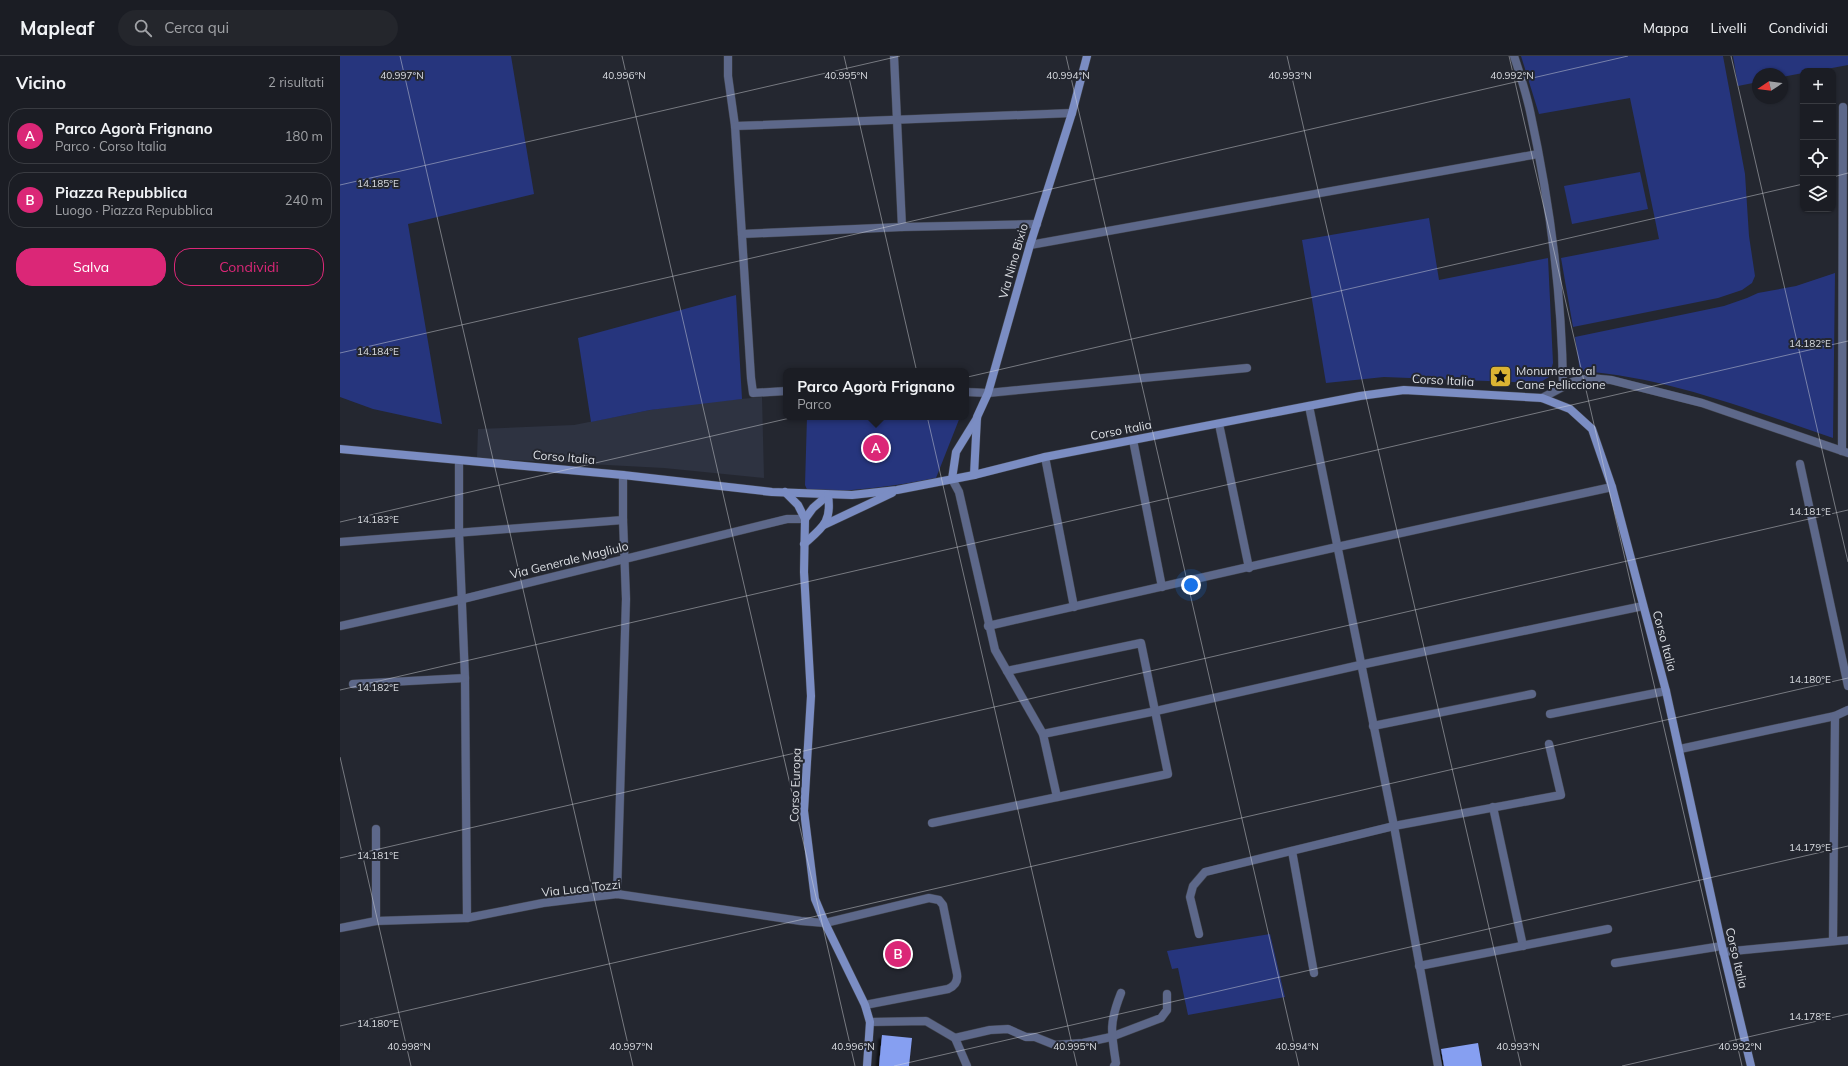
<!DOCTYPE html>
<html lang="it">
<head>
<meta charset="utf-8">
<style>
  :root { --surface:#1b1d24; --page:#24262c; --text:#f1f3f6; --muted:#a0a2a6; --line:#393b41; --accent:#db2777 }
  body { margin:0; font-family:Mulish,sans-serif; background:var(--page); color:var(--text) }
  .controls { position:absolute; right:12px; top:12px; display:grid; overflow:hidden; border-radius:8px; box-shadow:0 1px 3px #0004 }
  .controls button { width:36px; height:36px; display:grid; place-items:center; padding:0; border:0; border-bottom:1px solid var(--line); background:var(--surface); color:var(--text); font:20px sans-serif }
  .compass { position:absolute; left:1412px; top:12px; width:36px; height:36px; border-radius:50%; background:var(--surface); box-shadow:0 1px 3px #0004; rotate:257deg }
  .you { position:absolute; left:851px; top:529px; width:14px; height:14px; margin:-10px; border:3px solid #fff; border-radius:50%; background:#1a73e8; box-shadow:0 0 0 6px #1a73e833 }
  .badge { display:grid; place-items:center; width:26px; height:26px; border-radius:50%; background:var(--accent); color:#fff; font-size:13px; font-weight:700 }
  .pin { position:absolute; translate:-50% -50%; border:2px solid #fff; box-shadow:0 1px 4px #0006 }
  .popup { position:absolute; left:443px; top:312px; width:186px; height:52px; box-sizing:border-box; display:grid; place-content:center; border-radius:8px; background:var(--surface); filter:drop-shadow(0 1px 3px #0005); font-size:13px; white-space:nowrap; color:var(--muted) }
  .popup b { font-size:15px; color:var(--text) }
  .popup::after { content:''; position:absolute; left:50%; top:100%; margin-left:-8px; border:8px solid transparent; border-top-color:var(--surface) }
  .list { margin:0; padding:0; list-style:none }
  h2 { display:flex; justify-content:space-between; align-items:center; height:52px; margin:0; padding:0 16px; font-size:17px }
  h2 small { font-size:13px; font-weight:400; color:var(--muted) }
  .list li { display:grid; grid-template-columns:26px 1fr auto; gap:12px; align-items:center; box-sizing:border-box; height:56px; margin:0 8px 8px; padding:0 8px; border:1px solid var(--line); border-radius:16px }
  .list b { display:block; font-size:15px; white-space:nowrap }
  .list p { margin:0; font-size:13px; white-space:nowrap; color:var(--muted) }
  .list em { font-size:13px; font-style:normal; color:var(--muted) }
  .actions { display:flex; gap:8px; padding:12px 16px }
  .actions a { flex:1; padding:9px 0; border:1px solid var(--accent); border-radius:16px; text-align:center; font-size:14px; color:var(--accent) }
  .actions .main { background:var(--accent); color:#fff }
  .icon { flex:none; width:22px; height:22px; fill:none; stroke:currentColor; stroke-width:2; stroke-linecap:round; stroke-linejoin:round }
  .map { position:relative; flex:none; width:1508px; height:1010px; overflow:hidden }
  header { display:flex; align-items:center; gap:24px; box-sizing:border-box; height:56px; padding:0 20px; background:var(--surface); border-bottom:1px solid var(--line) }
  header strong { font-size:19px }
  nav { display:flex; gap:22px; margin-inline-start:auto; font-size:14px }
  .search { width:280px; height:36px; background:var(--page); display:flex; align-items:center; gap:10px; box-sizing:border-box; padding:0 14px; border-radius:22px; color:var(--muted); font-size:15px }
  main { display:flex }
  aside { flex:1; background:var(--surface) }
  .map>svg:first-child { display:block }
  .built { fill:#2e3341 }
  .green { fill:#26357d }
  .building { fill:#869ff1; filter:url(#shadow) }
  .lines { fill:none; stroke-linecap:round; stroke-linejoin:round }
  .street-casing { stroke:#41444d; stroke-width:9 }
  .secondary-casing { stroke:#41444d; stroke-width:9 }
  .street { stroke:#5d688a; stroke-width:8 }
  .secondary { stroke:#7b8dc3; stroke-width:8 }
  .ticks { fill:none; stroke:#dbdee3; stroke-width:1; stroke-opacity:0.45 }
  .labels { text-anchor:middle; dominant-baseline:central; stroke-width:4; stroke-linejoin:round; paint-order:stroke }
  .street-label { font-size:12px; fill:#dbdee3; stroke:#242730 }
  .poi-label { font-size:12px; fill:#dbdee3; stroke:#242730; text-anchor:start }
  .ticks-label { font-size:10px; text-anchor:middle; fill:#dbdee3; stroke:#242730; stroke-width:4; stroke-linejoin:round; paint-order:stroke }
</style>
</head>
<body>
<header>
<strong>Mapleaf</strong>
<div class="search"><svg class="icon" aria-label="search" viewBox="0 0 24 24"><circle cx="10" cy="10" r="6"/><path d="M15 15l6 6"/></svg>Cerca qui</div>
<nav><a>Mappa</a><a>Livelli</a><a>Condividi</a></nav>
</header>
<main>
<aside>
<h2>Vicino<small>2 risultati</small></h2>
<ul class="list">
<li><span class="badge">A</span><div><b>Parco Agorà Frignano</b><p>Parco · Corso Italia</p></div><em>180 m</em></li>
<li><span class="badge">B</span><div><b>Piazza Repubblica</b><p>Luogo · Piazza Repubblica</p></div><em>240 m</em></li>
</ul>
<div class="actions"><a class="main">Salva</a><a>Condividi</a></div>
</aside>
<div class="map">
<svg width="1508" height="1010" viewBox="0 0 1508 1010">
  <defs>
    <filter id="shadow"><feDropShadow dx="-3.5" dy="3.5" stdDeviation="1" flood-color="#0009"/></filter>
  </defs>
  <rect width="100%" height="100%" fill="#242730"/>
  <polygon class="built" points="422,341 424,422 324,412 137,402 138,373 234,369 310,354 358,347"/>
  <g class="green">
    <polygon points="0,0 171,0 194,138 68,168 102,368 33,353 0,341"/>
    <polygon points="1181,0 1383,0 1405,118 1409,180 1415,220 1412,227 1402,234 1378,242 1233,271 1221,202 1319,183 1290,42 1199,58"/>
    <polygon points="1393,0 1508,0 1508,9 1476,15 1463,15 1463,17 1442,21 1442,18 1418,18 1418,26 1398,30"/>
    <polygon points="1300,116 1308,153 1232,168 1224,130"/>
    <polygon points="1089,162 1099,224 1208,202 1213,307 1209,321 1199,327 1044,321 986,327 962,184"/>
    <path d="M 1495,217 L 1493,382 C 1410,354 1327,321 1240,315 L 1235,281 L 1384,250 L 1407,242 L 1418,237 L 1456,230 Z"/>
    <polygon points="396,239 402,343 310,354 251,366 238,282"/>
    <path d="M 467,361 L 620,361 L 596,422 C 554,431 512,434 469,438 L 465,429 Z"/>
    <polygon points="930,878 945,941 848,959 838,912 832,913 827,895"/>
  </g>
  <g class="building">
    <polygon points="542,979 572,982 569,1010 539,1010"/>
    <polygon points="1138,987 1142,1010 1104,1010 1101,993"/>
  </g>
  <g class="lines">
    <defs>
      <g id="street">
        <polyline points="388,0 388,20 395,70 411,322 413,337 446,335"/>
        <polyline points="554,0 562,171"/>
        <path d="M 1174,0 C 1180,18 1186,37 1190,55 C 1210,147 1222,237 1223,330"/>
        <polyline points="395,70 732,57"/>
        <polyline points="402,178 562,171 697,168"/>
        <polyline points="690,189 1198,98"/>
        <polyline points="626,336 648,337 907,312"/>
        <polyline points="1202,342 1232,326 1250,322 1271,324 1362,347 1508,397"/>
        <polyline points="969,350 1054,770 1098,1010"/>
        <polyline points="879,368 909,512"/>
        <polyline points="793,384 822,531"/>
        <polyline points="1502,395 1503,51"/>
        <polyline points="705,401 734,551"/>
        <polyline points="119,404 119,476 125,622 127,862"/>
        <polyline points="1460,408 1508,630"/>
        <polyline points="612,423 619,436 655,594 703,678 717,741"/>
        <polyline points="0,486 283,464"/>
        <polyline points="0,570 123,543 447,463 465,463"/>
        <polyline points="648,570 997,491 1272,431"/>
        <polyline points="13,628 125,622"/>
        <polyline points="1210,658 1326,635"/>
        <polyline points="1033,670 1192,638"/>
        <polyline points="703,678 816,655 1020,609 1303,550"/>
        <polyline points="1340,693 1495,660 1508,654"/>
        <polyline points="1153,751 1183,890"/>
        <polyline points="592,767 828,718 801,587 667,615"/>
        <polyline points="36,773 36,865"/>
        <polyline points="952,795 974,917"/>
        <polyline points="277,838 286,543 283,464 283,419"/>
        <path d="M 0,872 L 36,865 L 127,862 L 203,847 L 277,838 L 461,865 L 485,867 L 589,842 L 599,844 L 603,849 L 617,918 C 618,925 615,930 608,933 L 525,949"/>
        <polyline points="859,878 850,841 853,830 865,816 1054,770 1221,739 1209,688"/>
        <polyline points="1493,885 1495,660"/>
        <polyline points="1383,896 1508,884"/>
        <polyline points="1275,907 1382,890"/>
        <polyline points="1079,910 1268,873"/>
        <polyline points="530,966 586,965 615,982 627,1010"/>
        <polyline points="615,982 650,974 668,973 686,981 695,981 715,989 743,987 771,981 821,962 827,954 827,938"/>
        <path d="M 774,1010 L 776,1007 C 771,976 769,967 781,937"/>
      </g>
      <g id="secondary">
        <polyline points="0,393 283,419 432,436 512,439 557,434 634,419 705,401 1020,340 1064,334 1202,342 1230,353 1252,373 1272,431 1326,635 1382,890 1411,1010"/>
        <polyline points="634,419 637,361 648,337 690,189 732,57 747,0"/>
        <polyline points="612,423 616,396 637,362"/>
        <polyline points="445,436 458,449 465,463"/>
        <polyline points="488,439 473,452 465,463 464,516 471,640 464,755 475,843 485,867 525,949 530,966 527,1010"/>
        <polyline points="484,469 552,437"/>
        <path d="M 464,488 C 483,471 492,466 488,439"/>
      </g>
    </defs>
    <use href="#street" class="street-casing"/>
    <use href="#secondary" class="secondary-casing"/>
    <use href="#street" class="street"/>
    <use href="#secondary" class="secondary"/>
  </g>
  <path class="ticks" d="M 60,0 L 293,1010M 282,0 L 515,1010M 504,0 L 737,1010M 726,0 L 959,1010M 947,0 L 1181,1010M 1169,0 L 1402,1010M 1391,0 L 1508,506M 1493,121 L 1508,117M 0,129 L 560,0M 0,297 L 1288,0M 0,466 L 1463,128M 0,634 L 1508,285M 0,701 L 71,1010M 0,802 L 1508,454M 0,970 L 1508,622M 554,1010 L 1508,790M 1282,1010 L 1508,958"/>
  <defs>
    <symbol id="sight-square" viewBox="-11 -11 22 22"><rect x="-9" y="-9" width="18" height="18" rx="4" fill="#dbb333" stroke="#242730"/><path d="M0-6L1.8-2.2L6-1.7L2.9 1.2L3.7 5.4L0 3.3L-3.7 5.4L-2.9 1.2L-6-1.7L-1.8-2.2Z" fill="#111"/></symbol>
  </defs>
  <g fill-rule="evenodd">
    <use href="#sight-square" x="1148" y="308" width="25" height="25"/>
  </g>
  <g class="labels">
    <g class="street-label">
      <text transform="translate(673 205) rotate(-74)">Via Nino Bixio</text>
      <text transform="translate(1103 324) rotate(3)">Corso Italia</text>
      <text transform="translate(781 374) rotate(-11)">Corso Italia</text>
      <text transform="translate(224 401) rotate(5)">Corso Italia</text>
      <text transform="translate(229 504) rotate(-14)">Via Generale Magliulo</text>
      <text transform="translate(1325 585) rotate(75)">Corso Italia</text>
      <text transform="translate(455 729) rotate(-88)">Corso Europa</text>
      <text transform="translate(241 832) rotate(-6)">Via Luca Tozzi</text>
      <text transform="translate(1397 902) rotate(77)">Corso Italia</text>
    </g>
    <g class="poi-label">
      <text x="1176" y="314">Monumento al<tspan x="1176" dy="14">Cane Pelliccione</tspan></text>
    </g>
  </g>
  <g class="ticks-label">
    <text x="62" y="23">40.997°N</text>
    <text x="284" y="23">40.996°N</text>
    <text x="506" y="23">40.995°N</text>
    <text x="728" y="23">40.994°N</text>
    <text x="950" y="23">40.993°N</text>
    <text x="1172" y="23">40.992°N</text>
    <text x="38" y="131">14.185°E</text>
    <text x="1470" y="291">14.182°E</text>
    <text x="38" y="299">14.184°E</text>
    <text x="1470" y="459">14.181°E</text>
    <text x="38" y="467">14.183°E</text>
    <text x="1470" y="627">14.180°E</text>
    <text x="38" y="635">14.182°E</text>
    <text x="1470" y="795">14.179°E</text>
    <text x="38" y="803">14.181°E</text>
    <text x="1470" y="964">14.178°E</text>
    <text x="38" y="971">14.180°E</text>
    <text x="69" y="994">40.998°N</text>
    <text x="291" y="994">40.997°N</text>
    <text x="513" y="994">40.996°N</text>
    <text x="735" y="994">40.995°N</text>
    <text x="957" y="994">40.994°N</text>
    <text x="1178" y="994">40.993°N</text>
    <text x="1400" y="994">40.992°N</text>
  </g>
</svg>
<div class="controls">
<button>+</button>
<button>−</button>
<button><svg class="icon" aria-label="locate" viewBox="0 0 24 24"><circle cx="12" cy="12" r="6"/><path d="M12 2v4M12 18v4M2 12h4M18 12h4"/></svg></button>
<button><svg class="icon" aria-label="layers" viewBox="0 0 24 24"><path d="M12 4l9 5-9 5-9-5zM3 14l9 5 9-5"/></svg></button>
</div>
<svg class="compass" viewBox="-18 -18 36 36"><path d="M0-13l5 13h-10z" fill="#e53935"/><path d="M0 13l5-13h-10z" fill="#a0a2a6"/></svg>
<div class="you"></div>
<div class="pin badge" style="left:536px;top:392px">A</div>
<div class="popup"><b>Parco Agorà Frignano</b>Parco</div>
<div class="pin badge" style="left:558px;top:898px">B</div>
</div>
</main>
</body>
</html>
